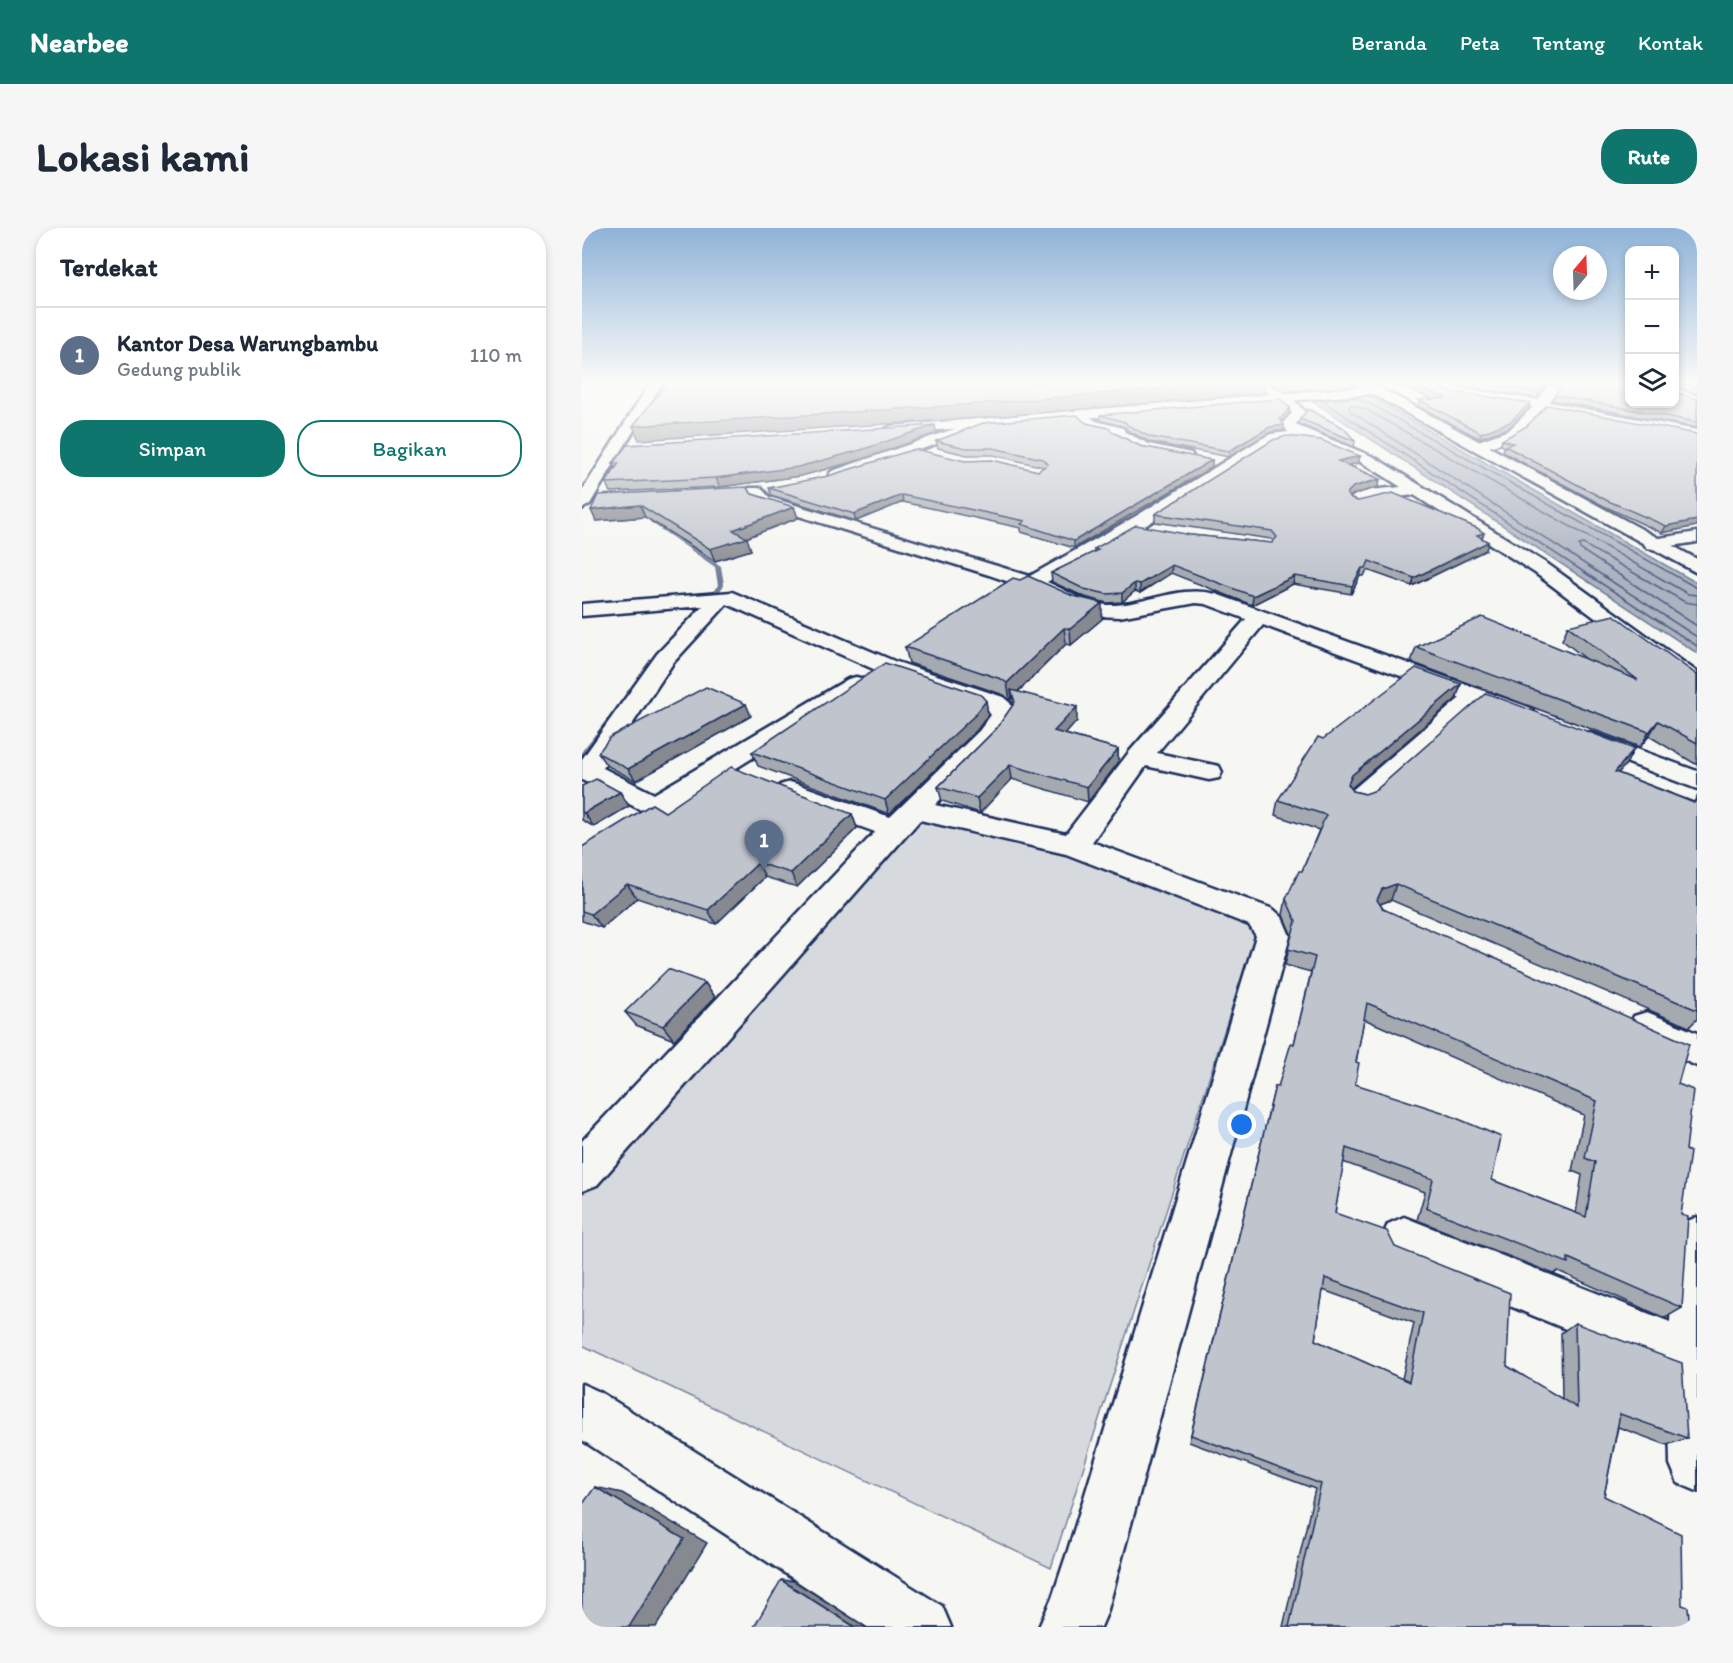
<!DOCTYPE html>
<html lang="id">
<head>
<meta charset="utf-8">
<style>
  :root { --surface:#fff; --page:#f6f6f7; --text:#1f2937; --muted:#747a83; --line:#e0e1e3; --accent:#0f766e }
  body { margin:0; font-family:Itim,sans-serif; background:var(--page); color:var(--text) }
  .controls { position:absolute; right:18px; top:18px; display:grid; overflow:hidden; border-radius:12px; box-shadow:0 3px 9px #0003 }
  .controls button { width:54px; height:54px; display:grid; place-items:center; padding:0; border:0; border-bottom:2px solid var(--line); background:var(--surface); color:var(--text); font:30px sans-serif }
  .compass { position:absolute; left:971px; top:18px; width:54px; height:54px; border-radius:50%; background:var(--surface); box-shadow:0 3px 9px #0003; rotate:19deg }
  .you { position:absolute; left:660px; top:897px; width:21px; height:21px; margin:-15px; border:4px solid #fff; border-radius:50%; background:#1a73e8; box-shadow:0 0 0 9px #1a73e833 }
  .badge { display:grid; place-items:center; width:39px; height:39px; border-radius:50%; background:var(--accent); color:#fff; font-size:20px; font-weight:700 }
  .pin { position:absolute; translate:-50% -50px; filter:drop-shadow(0 2px 3px #0008) }
  .pin::after { content:''; position:absolute; top:32px; width:21px; height:18px; background:inherit; clip-path:polygon(0 0,100% 0,50% 100%) }
  .list { margin:0; padding:0; list-style:none }
  h2 { display:flex; justify-content:space-between; align-items:center; height:78px; margin:0; padding:0 24px; font-size:26px }
  h2 small { font-size:20px; font-weight:400; color:var(--muted) }
  .list li { display:grid; grid-template-columns:39px 1fr auto; gap:18px; align-items:center; box-sizing:border-box; height:96px; padding:0 24px; border-top:2px solid var(--line) }
  .list b { display:block; font-size:22px; white-space:nowrap }
  .list p { margin:0; font-size:20px; white-space:nowrap; color:var(--muted) }
  .list em { font-size:20px; font-style:normal; color:var(--muted) }
  .actions { display:flex; gap:12px; padding:18px 24px }
  .actions a { flex:1; padding:14px 0; border:2px solid var(--accent); border-radius:24px; text-align:center; font-size:21px; color:var(--accent) }
  .actions .main { background:var(--accent); color:#fff }
  .icon { flex:none; width:33px; height:33px; fill:none; stroke:currentColor; stroke-width:2; stroke-linecap:round; stroke-linejoin:round }
  .map { position:relative; flex:none; width:1115px; height:1399px; overflow:hidden; border-radius:24px }
  header { display:flex; align-items:center; gap:36px; box-sizing:border-box; height:84px; padding:0 30px; background:var(--accent); color:#fff }
  header strong { font-size:28px }
  nav { display:flex; gap:33px; margin-inline-start:auto; font-size:21px }
  .intro { display:flex; align-items:center; justify-content:space-between; box-sizing:border-box; height:144px; padding:0 36px }
  h1 { margin:0; font-size:42px }
  .button { padding:15px 27px; border-radius:24px; background:var(--accent); color:#fff; font-size:21px; font-weight:700 }
  main { display:flex; gap:36px; padding:0 36px }
  aside { flex:1; background:var(--surface); border-radius:24px; box-shadow:0 3px 9px #0003 }
  .map>svg:first-child { display:block }
  .green { fill:#d6d9dd; stroke:#78849e; stroke-width:1.5 }
  .water { fill:#abb2c0; stroke:#717e99; stroke-width:1.5 }
  .lines { fill:none; stroke-linecap:round; stroke-linejoin:round }
  .shore { stroke:#556385; stroke-width:1.5 }
  .stream { fill:#717e99; fill-rule:evenodd }
  .street-casing { stroke:#1b2f5e; stroke-width:5 }
  .secondary-casing { stroke:#1b2f5e; stroke-width:5 }
  .primary-casing { stroke:#1b2f5e; stroke-width:5 }
  .street { fill:#f6f6f2; fill-rule:evenodd }
  .secondary { fill:#f6f6f2; fill-rule:evenodd }
  .primary { fill:#f6f6f2; fill-rule:evenodd }
  .wall { fill:#a5a9b0; stroke:#1b2f5e; stroke-width:1.5; fill-rule:evenodd }
  .shaded-wall { fill:#868990; stroke:#1b2f5e; stroke-width:1.5 }
  .building { fill:#c0c4cd; stroke:#1b2f5e; stroke-width:1.5; fill-rule:evenodd }
</style>
</head>
<body>
<header>
<strong>Nearbee</strong>
<nav><a>Beranda</a><a>Peta</a><a>Tentang</a><a>Kontak</a></nav>
</header>
<div class="intro"><h1>Lokasi kami</h1><a class="button">Rute</a></div>
<main>
<aside>
<h2>Terdekat<small></small></h2>
<ul class="list">
<li><span class="badge" style="background:#5c6f8a">1</span><div><b>Kantor Desa Warungbambu</b><p>Gedung publik</p></div><em>110 m</em></li>
</ul>
<div class="actions"><a class="main">Simpan</a><a>Bagikan</a></div>
</aside>
<div class="map">
<svg width="1115" height="1399" viewBox="0 0 1115 1399">
  <rect width="100%" height="100%" fill="#f6f6f2"/>
  <filter id="ink" filterUnits="userSpaceOnUse"><feTurbulence type="fractalNoise" baseFrequency=".0167" numOctaves="2"/><feDisplacementMap in="SourceGraphic" scale="12" xChannelSelector="R" yChannelSelector="G"/><feConvolveMatrix kernelMatrix="1 2 1 2 8 2 1 2 1" color-interpolation-filters="sRGB"/></filter>
  <g filter="url(#ink)">
    <polygon class="green" points="333,582 491,618 679,689 469,1340 0,1117 0,963"/>
    <polygon class="water" points="693,155 761,155 766,162 790,170 1115,355 1115,425 717,164"/>
    <g class="lines">
      <g class="shore">
        <polyline points="770,169 788,176 1115,360"/>
        <polyline points="739,172 1115,418"/>
        <polyline points="1115,367 1106,366 785,182 770,177 767,179 768,183 1115,409"/>
        <polyline points="1115,376 1103,374 1001,316 997,317 998,321 1115,398"/>
      </g>
      <g class="stream">
        <polygon points="740,169 741,171 699,175 697,174"/>
        <polygon points="64,282 68,282 72,292 139,338 142,357 129,376 124,375 136,357 133,339 68,294"/>
        <polygon points="25,491 31,491 32,493 3,531 0,532 0,523"/>
      </g>
      <defs>
        <g id="street">
          <path d="M 672,155 C 693,155 710,169 724,185 L 714,196 L 716,198 L 792,229 L 841,259 L 967,337 L 1115,444 L 1115,462 L 1107,460 L 953,345 L 832,267 L 794,272 L 774,278 L 768,276 L 766,273 C 777,260 803,261 819,259 C 787,238 727,198 689,217 L 566,296 L 465,354 C 484,362 504,376 525,377 C 563,378 596,356 634,366 L 949,480 L 952,485 L 949,490 L 940,492 L 898,478 L 788,576 L 778,579 L 768,576 L 764,570 L 768,564 L 878,470 L 681,397 L 575,525 L 637,538 L 640,544 L 637,550 L 627,552 L 564,538 L 510,614 L 691,681 L 700,689 L 708,708 L 525,1385 L 519,1399 L 457,1399 L 470,1370 L 486,1322 L 674,708 L 667,697 L 484,626 L 338,592 L 15,957 L 0,963 L 0,913 L 293,604 L 198,569 L 194,563 L 198,557 L 208,554 L 218,557 L 308,589 L 397,503 L 409,487 L 403,479 L 296,443 L 145,376 L 91,435 L 21,540 L 72,566 L 266,451 L 274,449 L 282,451 L 286,456 L 282,461 L 83,584 L 73,587 L 63,584 L 0,552 L 0,531 L 75,426 L 121,378 L 0,388 L 0,376 L 150,364 L 312,433 L 421,469 L 428,475 L 433,487 L 415,513 L 353,577 L 484,606 L 548,523 L 664,391 L 624,376 L 614,375 L 537,389 L 514,388 L 487,380 L 450,362 L 407,347 L 175,275 L 165,263 L 167,260 L 179,260 L 187,269 L 448,348 L 554,288 L 679,211 L 689,206 L 706,204 L 700,196 L 710,185 L 700,175 Z"/>
          <path d="M 970,157 L 976,161 L 967,174 L 1115,202 L 1115,210 L 962,180 C 945,205 925,215 896,222 L 891,221 L 889,218 L 891,215 L 927,202 L 951,179 L 864,166 L 858,162 L 864,158 L 956,172 L 966,158 Z"/>
          <polygon points="1092,159 1115,168 1115,176 1092,168"/>
          <polygon points="498,183 514,193 541,200 543,204 567,216 609,225 611,228 604,232 558,223 531,209 529,205 505,199 491,187"/>
          <polygon points="398,192 405,196 403,199 260,249 255,251 247,246 250,243"/>
          <polygon points="1115,304 1115,314 1071,321 1065,320 1062,316 1065,312 1071,311"/>
          <polygon points="1008,504 1115,543 1115,561 999,517 995,512 999,507"/>
          <polygon points="1065,784 1115,805 1115,838 1052,810 1047,799 1052,788"/>
          <polygon points="822,989 1088,1094 1092,1012 1099,996 1115,989 1115,1263 1096,1255 1088,1236 1086,1143 806,1028 799,1012 806,996"/>
          <polygon points="0,1156 18,1164 360,1378 369,1399 285,1399 0,1212"/>
        </g>
        <polygon id="secondary" points="774,155 789,155 1115,331 1115,345 790,166 309,206 302,202 309,198 779,159"/>
        <polygon id="primary" points="68,155 80,155 8,276 0,281 0,263"/>
      </defs>
      <use href="#street" class="street-casing"/>
      <use href="#secondary" class="secondary-casing"/>
      <use href="#primary" class="primary-casing"/>
      <use href="#street" class="street"/>
      <use href="#secondary" class="secondary"/>
      <use href="#primary" class="primary"/>
    </g>
    <g class="wall">
      <polygon points="809,155 971,155 964,157 955,170 864,156 859,159 865,163 948,175 946,181 926,200 897,210 836,178 837,172 851,171"/>
      <polygon points="971,155 1047,155 1115,171 1115,200 971,172 973,167 977,160"/>
      <polygon points="1092,155 1115,155 1115,166 1093,158"/>
      <polygon points="707,185 700,193 702,202 688,204 647,229 568,214 545,202 543,199 518,192 518,187"/>
      <polygon points="718,191 773,213 772,219 717,196"/>
      <polygon points="504,195 530,204 558,218 630,232 630,239 492,320 439,304 439,300 321,274 274,293 189,267 187,260 383,233 456,243 462,239 411,227 385,227 356,220 354,213"/>
      <polygon points="354,205 281,231 219,248 138,259 28,264 24,255 33,240 31,235"/>
      <polygon points="1115,206 1115,298 1080,305 1022,278 921,224 922,219 919,217 920,212"/>
      <polygon points="778,228 776,235 767,237 798,251 796,259 770,267 768,269 769,271 902,305 900,310 906,314 904,322 830,358 785,342 782,348 778,348 769,366 711,356 670,377 589,345 558,365 553,363 540,374 525,375 503,369 470,354 469,345 512,324 512,321 609,307 690,315 692,314 689,311 573,294 573,286"/>
      <polygon points="170,266 212,279 216,290 164,310 169,322 133,333 63,289 14,293 9,282"/>
      <polygon points="520,391 489,417 484,416 436,464 495,493 483,506 536,521 536,535 506,574 430,551 398,585 360,573 356,559 415,500 431,477 430,469 428,472 422,467 327,435 323,419"/>
      <polygon points="986,398 1115,447 1115,537 1067,508 1058,519 829,434 834,419 1004,431 980,412"/>
      <path d="M 879,456 L 874,471 L 769,560 L 771,563 L 783,566 L 1052,521 L 1044,536 L 1036,545 L 1112,574 L 1115,569 L 1115,791 L 1107,799 L 809,672 L 798,676 L 801,681 L 1096,856 L 1104,922 L 1099,987 L 1100,1080 L 1083,1090 L 976,1043 L 972,1046 L 835,992 L 843,964 L 761,934 L 753,985 L 813,1019 L 925,1138 L 980,1171 L 979,1105 L 993,1095 L 1105,1210 L 1085,1217 L 1036,1199 L 1022,1268 L 1100,1377 L 1108,1399 L 701,1399 L 733,1261 L 607,1214 L 693,858 L 696,859 L 712,816 L 729,744 L 703,737 L 710,708 L 701,687 L 704,671 L 720,643 L 737,602 L 693,587 L 696,572 L 741,511 ZM 782,791 L 1002,887 L 990,943 L 1000,947 L 994,985 L 910,952 L 773,856 L 774,834 ZM 741,1062 L 832,1095 L 820,1151 L 733,1112 Z"/>
      <polygon points="404,473 406,487 395,502 307,586 176,538 170,524"/>
      <polygon points="169,488 54,553 24,537 16,525"/>
      <polygon points="0,558 38,564 47,578 12,599 0,592"/>
      <polygon points="83,584 270,586 275,600 215,659 183,649 134,696 55,670 20,700 0,693 0,619"/>
      <polygon points="123,755 133,769 92,812 54,797 43,784"/>
    </g>
    <g class="shaded-wall">
      <polygon points="646,155 683,155 682,165 398,190 57,212 51,198"/>
      <polygon points="858,155 864,155 857,160"/>
      <polygon points="963,155 971,155 964,157 955,170 957,164"/>
      <polygon points="948,175 946,181 926,200 897,210 899,205"/>
      <polygon points="708,180 707,185 698,196 698,191"/>
      <polygon points="353,197 354,205 281,231 219,248 138,259 134,250"/>
      <polygon points="702,197 702,202 688,204 647,229 647,223 688,199"/>
      <polygon points="778,228 776,235 755,240 756,233"/>
      <polygon points="630,232 630,239 492,320 492,313"/>
      <polygon points="798,251 796,259 770,267 764,273 765,265 771,259"/>
      <polygon points="320,267 321,274 274,293 272,286"/>
      <polygon points="58,277 63,289 14,293 9,282"/>
      <polygon points="212,279 216,290 158,312 165,310 169,322 133,333 128,321 151,302"/>
      <polygon points="1115,292 1115,298 1080,305 1084,298"/>
      <polygon points="906,314 904,322 830,358 832,350"/>
      <polygon points="590,337 589,345 558,365 558,356"/>
      <polygon points="780,340 778,348 769,366 770,358"/>
      <polygon points="713,348 711,356 670,377 671,368"/>
      <polygon points="553,355 553,363 540,374 540,365"/>
      <polygon points="520,375 520,391 489,417 488,401"/>
      <polygon points="482,400 484,416 431,468 429,462 430,469 428,472 425,455"/>
      <polygon points="879,456 874,471 767,562 766,556 770,547"/>
      <polygon points="404,473 406,487 395,502 307,586 303,572"/>
      <polygon points="164,476 169,488 54,553 46,541"/>
      <polygon points="495,479 495,493 474,517 472,503"/>
      <polygon points="1076,493 1067,508 1058,519 1067,504"/>
      <polygon points="536,521 536,535 506,574 505,559"/>
      <polygon points="1052,521 1044,536 1024,559 1033,544"/>
      <polygon points="428,537 430,551 398,585 395,570"/>
      <polygon points="38,564 47,578 12,599 2,585"/>
      <polygon points="270,586 275,600 215,659 209,645"/>
      <polygon points="176,635 183,649 134,696 126,682"/>
      <polygon points="45,656 55,670 20,700 9,686"/>
      <polygon points="814,656 809,672 795,677 795,672 800,661"/>
      <polygon points="123,755 133,769 92,812 81,798"/>
      <polygon points="13,1259 40,1265 125,1315 74,1399 47,1399"/>
      <polygon points="199,1352 212,1353 284,1399 273,1399"/>
    </g>
    <g class="building">
      <polygon points="85,155 646,155 396,176 51,198"/>
      <polygon points="824,155 858,155 858,159 865,163 948,175 928,194 899,205 837,172 864,170"/>
      <polygon points="897,155 963,155 957,164"/>
      <polygon points="980,155 1047,155 1047,176 1092,176 1092,164 1115,171 1115,194 973,167"/>
      <polygon points="1102,155 1115,155 1115,160"/>
      <polygon points="698,171 708,180 698,191 702,197 688,199 647,223 568,209 545,197 543,194 518,187"/>
      <polygon points="965,177 1115,206 1115,292 1084,298 1024,272 923,218 931,215 920,212 945,198"/>
      <polygon points="726,181 762,200 773,213 718,191"/>
      <polygon points="495,187 504,195 527,200 530,204 558,218 630,232 492,313 439,296 443,293 320,267 272,286 187,260 246,248 333,221 383,233 410,232 456,243 466,236 461,231 411,220 384,220 354,213 401,195"/>
      <polygon points="353,197 279,222 216,239 134,250 24,255 37,235 31,235 45,217"/>
      <polygon points="705,208 739,212 778,228 756,233 798,251 771,259 765,265 769,271 776,273 811,265 895,300 902,305 895,307 906,314 832,350 787,333 784,340 780,340 770,358 713,348 671,368 590,337 558,356 553,355 540,365 525,366 502,361 469,345 516,322 512,321 554,297 609,307 690,315 695,309 690,303 573,286 691,212"/>
      <polygon points="164,259 170,266 212,279 151,302 165,310 128,321 58,277 9,282 16,267"/>
      <polygon points="446,348 491,368 520,375 488,401 482,400 425,455 419,451 323,419 431,350 438,352"/>
      <polygon points="1032,387 1115,447 1115,515 1076,493 1067,504 834,419 900,389 1056,452 986,398"/>
      <polygon points="303,435 399,467 404,473 393,487 303,572 170,524"/>
      <path d="M 834,440 L 879,456 L 770,547 L 766,556 L 771,563 L 783,566 L 794,562 L 904,465 L 1052,521 L 1033,544 L 1112,575 L 1115,570 L 1115,782 L 814,656 L 800,661 L 795,672 L 801,681 L 1107,816 L 1096,856 L 1111,862 L 1104,922 L 1108,924 L 1099,987 L 1106,989 L 1100,1080 L 986,1030 L 986,1035 L 844,980 L 851,951 L 764,920 L 753,985 L 805,1003 L 813,1019 L 928,1065 L 925,1138 L 995,1180 L 993,1095 L 1100,1135 L 1105,1210 L 1038,1186 L 1022,1268 L 1099,1306 L 1100,1377 L 1106,1379 L 1108,1399 L 707,1399 L 739,1256 L 609,1207 L 693,858 L 696,859 L 709,815 L 712,816 L 733,729 L 706,721 L 714,693 L 704,671 L 717,643 L 720,643 L 744,587 L 696,572 L 736,509 L 741,511 ZM 785,775 L 1015,873 L 1003,930 L 1013,934 L 1004,989 L 910,952 L 919,909 L 860,884 L 773,856 L 777,835 L 774,834 ZM 743,1050 L 841,1085 L 827,1154 L 733,1112 Z"/>
      <polygon points="124,459 164,476 46,541 16,525 28,509"/>
      <polygon points="429,462 495,479 472,503 536,521 505,559 428,537 395,570 356,559 415,500 433,474"/>
      <polygon points="149,539 270,586 209,645 176,635 126,682 45,656 9,686 0,683 0,619 70,576 83,584"/>
      <polygon points="14,551 38,564 2,585 0,584 0,558"/>
      <polygon points="86,741 123,755 81,798 43,784"/>
      <polygon points="13,1259 102,1311 47,1399 0,1399 0,1277"/>
      <polygon points="199,1352 273,1399 172,1399"/>
    </g>
  </g>
  <linearGradient id="sky" x2="0" y2="1"><stop stop-color="#8fb3d8"/><stop offset="0.44" stop-color="#fbfbf9"/><stop offset="1" stop-color="#fbfbf9" stop-opacity="0"/></linearGradient>
  <rect width="1115" height="351" fill="url(#sky)"/>
</svg>
<div class="controls">
<button>+</button>
<button>−</button>
<button><svg class="icon" aria-label="layers" viewBox="0 0 24 24"><path d="M12 4l9 5-9 5-9-5zM3 14l9 5 9-5"/></svg></button>
</div>
<svg class="compass" viewBox="-18 -18 36 36"><path d="M0-13l5 13h-10z" fill="#e53935"/><path d="M0 13l5-13h-10z" fill="#747a83"/></svg>
<div class="you"></div>
<div class="pin badge" style="left:182px;top:642px;background:#5c6f8a">1</div>
</div>
</main>
</body>
</html>
